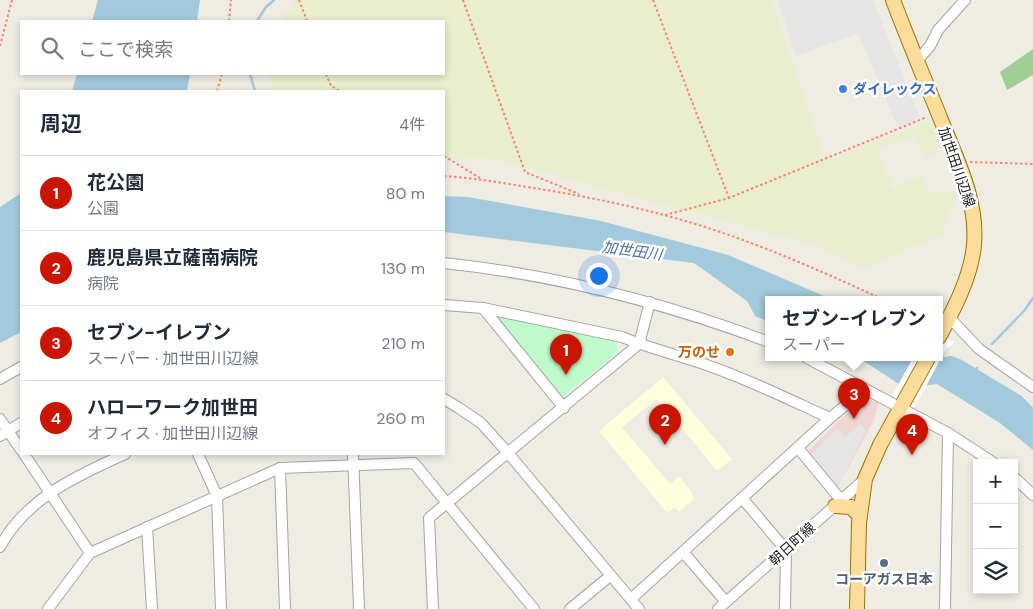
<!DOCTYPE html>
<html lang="ja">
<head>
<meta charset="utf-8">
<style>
  :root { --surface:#fff; --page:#f6f6f7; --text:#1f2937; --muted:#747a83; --line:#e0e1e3; --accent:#ca1500 }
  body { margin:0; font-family:"DM Sans","Noto Sans JP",sans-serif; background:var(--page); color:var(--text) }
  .controls { position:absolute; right:15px; bottom:15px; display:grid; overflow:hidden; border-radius:0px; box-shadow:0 2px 8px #0003 }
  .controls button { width:45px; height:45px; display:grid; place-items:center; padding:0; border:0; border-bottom:1px solid var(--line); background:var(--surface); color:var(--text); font:25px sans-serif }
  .you { position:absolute; left:598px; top:275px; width:18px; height:18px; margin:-12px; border:4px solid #fff; border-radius:50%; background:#1a73e8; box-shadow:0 0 0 8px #1a73e833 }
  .badge { display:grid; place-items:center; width:32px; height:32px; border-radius:50%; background:var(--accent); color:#fff; font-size:16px; font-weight:700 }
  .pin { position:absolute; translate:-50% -41px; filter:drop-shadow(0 1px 2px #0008) }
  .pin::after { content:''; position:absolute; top:26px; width:18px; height:15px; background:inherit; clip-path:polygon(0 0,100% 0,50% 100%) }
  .popup { position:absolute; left:765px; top:296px; width:178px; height:65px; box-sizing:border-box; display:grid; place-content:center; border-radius:0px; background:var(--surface); filter:drop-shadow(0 1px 4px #0005); font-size:16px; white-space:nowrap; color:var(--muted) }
  .popup b { font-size:19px; color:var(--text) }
  .popup::after { content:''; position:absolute; left:50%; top:100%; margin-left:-10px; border:10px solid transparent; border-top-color:var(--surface) }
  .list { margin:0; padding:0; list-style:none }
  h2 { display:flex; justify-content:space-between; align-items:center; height:65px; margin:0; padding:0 20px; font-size:21px }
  h2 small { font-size:16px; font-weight:400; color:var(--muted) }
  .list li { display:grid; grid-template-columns:32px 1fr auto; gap:15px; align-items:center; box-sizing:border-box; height:75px; padding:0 20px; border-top:1px solid var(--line) }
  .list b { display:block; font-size:19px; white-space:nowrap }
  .list p { margin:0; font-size:16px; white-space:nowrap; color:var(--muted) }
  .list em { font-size:16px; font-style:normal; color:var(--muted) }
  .icon { flex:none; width:28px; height:28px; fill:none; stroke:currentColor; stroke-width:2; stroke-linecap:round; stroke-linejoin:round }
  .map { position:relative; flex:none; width:1033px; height:609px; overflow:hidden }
  .search { position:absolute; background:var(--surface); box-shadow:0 2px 8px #0003; left:20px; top:20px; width:425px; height:55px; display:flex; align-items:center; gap:12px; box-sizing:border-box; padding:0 18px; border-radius:0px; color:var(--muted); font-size:19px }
  .panel { position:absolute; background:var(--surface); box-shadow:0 2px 8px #0003; left:20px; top:90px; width:425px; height:365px; border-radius:0px }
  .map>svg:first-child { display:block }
  .commercial { fill:#f0d6d2 }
  .education { fill:#fbffdb }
  .farmland { fill:#e8eece }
  .forest { fill:#a1ce97 }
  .park { fill:#bffaca }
  .parking { fill:#e5e5e5 }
  .water { fill:#a3c9dd }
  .pier { fill:#fff }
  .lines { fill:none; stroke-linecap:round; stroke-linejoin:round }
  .stream { stroke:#a3c9dd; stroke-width:2.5 }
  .river { stroke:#a3c9dd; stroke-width:16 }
  .minor-casing { stroke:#a4a4a4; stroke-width:12 }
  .major-casing { stroke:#967400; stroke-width:16 }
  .path { stroke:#fb8668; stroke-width:2; stroke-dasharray:2.5 2.5; stroke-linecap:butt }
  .minor { stroke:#fff; stroke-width:10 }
  .major { stroke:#fcdc9a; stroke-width:14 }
  .shop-dot { fill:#3f7fe0; stroke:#fff; stroke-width:2 }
  .food-dot { fill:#e8710a; stroke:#fff; stroke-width:2 }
  .service-dot { fill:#5c6f8a; stroke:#fff; stroke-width:2 }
  .labels { text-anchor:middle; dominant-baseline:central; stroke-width:5; stroke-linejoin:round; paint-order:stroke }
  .shop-label { font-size:14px; font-weight:bold; fill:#366cbe; stroke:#fff; text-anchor:start }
  .street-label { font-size:14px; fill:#1d1d1d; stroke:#fff }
  .food-label { font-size:14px; font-weight:bold; fill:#c56008; stroke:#fff; text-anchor:end }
  .service-label { font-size:14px; font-weight:bold; fill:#4e5e75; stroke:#fff }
  .water-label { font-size:15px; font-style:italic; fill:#4971ad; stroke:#fff }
</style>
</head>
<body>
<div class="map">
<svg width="1033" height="609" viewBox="0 0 1033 609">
  <rect width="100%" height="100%" fill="#eeece3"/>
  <polygon class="commercial" points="860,400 879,401 874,420 837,488 807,452"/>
  <polygon class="education" points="663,377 732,459 717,471 681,427 683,425 664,403 662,405 657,399 622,427 670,484 679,476 692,492 691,493 695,498 679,512 675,507 667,513 599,431"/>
  <polygon class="farmland" points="296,0 771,0 826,161 931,120 940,148 927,157 912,137 877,150 893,189 920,176 929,192 957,193 942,235 863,268 816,245 489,158 444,159 444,91 273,91 268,74 444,74 444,21 282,21"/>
  <polygon class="forest" points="1033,49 1033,75 1007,90 1000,72"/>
  <polygon class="park" points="499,316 617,340 617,353 561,398 497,320"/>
  <g class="parking">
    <polygon points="778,0 873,0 920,117 898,128 858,33 796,56"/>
    <polygon points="860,424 866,431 837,487 833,485 811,455 837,428 845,437"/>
  </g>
  <g class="water">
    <polygon points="98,0 200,0 197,21 92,21"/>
    <polygon points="77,74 190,74 187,91 72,91"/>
    <polygon points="21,193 21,332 0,343 0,207"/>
    <polygon points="444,196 468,197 601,221 728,255 833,300 769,300 769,322 755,316 747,301 694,263 444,232"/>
    <polygon points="939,354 952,361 1033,419 1033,450 1000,423 937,384 905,388 859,358 939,358"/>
  </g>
  <polygon class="pier" points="939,334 955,342 946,349 913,410 891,398 913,358 939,358"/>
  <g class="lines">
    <g class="stream">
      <polyline points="257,21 266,7 274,0"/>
      <polyline points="250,74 255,91"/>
      <polyline points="992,344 1024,311 1033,298"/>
      <polyline points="972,375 977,368"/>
    </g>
    <polyline class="river" points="950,364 958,367 1016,402 1033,419"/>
    <defs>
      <g id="minor">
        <polyline points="917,61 930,46 938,30 965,0"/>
        <path d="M 444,263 C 557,275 663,302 769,342"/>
        <path d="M 444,305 L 483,308 L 622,337 C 646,347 670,353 695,361 C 741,376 786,398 830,418"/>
        <polyline points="483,308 564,408"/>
        <polyline points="950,318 979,349 1033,387"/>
        <polyline points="807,358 948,433 994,463"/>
        <polyline points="0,379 21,367"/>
        <polyline points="444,399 459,408 481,423 508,453 639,609"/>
        <polyline points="0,419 21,450"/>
        <polyline points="0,436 21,423"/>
        <polyline points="798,448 841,500"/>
        <polyline points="24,454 90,553"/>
        <polyline points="198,454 217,496 221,609"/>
        <polyline points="353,454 359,609"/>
        <polyline points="280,468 285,609"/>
        <polyline points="1014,477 1033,495"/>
        <polyline points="742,498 786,550 785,609"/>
        <polyline points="147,527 152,609"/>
        <path d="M 0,547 C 25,499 78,475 125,454"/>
        <polyline points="683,552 726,602"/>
        <polyline points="631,599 830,418 865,389"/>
        <polyline points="48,609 90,553 280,468 414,463 534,609"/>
        <polyline points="433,609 429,518 639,344 650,302"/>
        <polyline points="570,609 610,576"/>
        <polyline points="718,609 865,479"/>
        <polyline points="945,609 948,433"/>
      </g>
      <g id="major">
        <path d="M 893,0 C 908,40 925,80 941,120 C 957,160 978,201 974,245 C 971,277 954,309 939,337"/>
        <polyline points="835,506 851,507 860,516"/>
        <polyline points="857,609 859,523 865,479 880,445 928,358"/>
      </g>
    </defs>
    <use href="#minor" class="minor-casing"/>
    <use href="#major" class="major-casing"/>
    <g class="path">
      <polyline points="299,0 307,21"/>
      <polyline points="463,0 525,172 579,194"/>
      <polyline points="653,0 729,198"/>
      <polyline points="229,21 231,0"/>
      <polyline points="0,46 12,0"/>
      <polyline points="326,74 331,86 340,91"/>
      <polyline points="217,91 222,74"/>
      <polyline points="444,156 480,178"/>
      <polyline points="970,162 1033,164"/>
      <path d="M 444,176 C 472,178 499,182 527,187 C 573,194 619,203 664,215 C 740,235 813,267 884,300"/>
      <polyline points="665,215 729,198 927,117"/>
    </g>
    <use href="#minor" class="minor"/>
    <use href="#major" class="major"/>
  </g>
  <circle class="shop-dot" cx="843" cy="89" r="5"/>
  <circle class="food-dot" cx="730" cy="352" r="5"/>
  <circle class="service-dot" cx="884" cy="563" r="5"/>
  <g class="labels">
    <g class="shop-label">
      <text x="853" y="89">ダイレックス</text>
    </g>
    <g class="street-label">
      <text transform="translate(957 167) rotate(71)">加世田川辺線</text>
      <text transform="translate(792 544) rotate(-42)">朝日町線</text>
    </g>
    <g class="food-label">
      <text x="720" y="352">万のせ</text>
    </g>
    <g class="service-label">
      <text x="884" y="579">コーアガス日本</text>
    </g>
    <g class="water-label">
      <text transform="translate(632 251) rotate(8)">加世田川</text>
    </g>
  </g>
</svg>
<div class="controls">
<button>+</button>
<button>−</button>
<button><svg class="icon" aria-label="layers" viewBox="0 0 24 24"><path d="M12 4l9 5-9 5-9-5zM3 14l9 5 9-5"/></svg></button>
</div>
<div class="you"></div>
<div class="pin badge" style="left:566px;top:375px">1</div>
<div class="pin badge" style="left:665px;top:445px">2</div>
<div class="pin badge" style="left:854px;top:419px">3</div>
<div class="popup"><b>セブン-イレブン</b>スーパー</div>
<div class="pin badge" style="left:912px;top:455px">4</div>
<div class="search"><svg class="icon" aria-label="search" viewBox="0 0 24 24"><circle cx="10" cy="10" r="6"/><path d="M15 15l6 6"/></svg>ここで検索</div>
<section class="panel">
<h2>周辺<small>4件</small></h2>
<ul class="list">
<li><span class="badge">1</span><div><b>花公園</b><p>公園</p></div><em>80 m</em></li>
<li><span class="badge">2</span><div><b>鹿児島県立薩南病院</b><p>病院</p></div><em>130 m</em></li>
<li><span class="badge">3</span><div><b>セブン-イレブン</b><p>スーパー · 加世田川辺線</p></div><em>210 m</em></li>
<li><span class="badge">4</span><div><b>ハローワーク加世田</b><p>オフィス · 加世田川辺線</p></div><em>260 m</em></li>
</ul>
</section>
</div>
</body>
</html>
